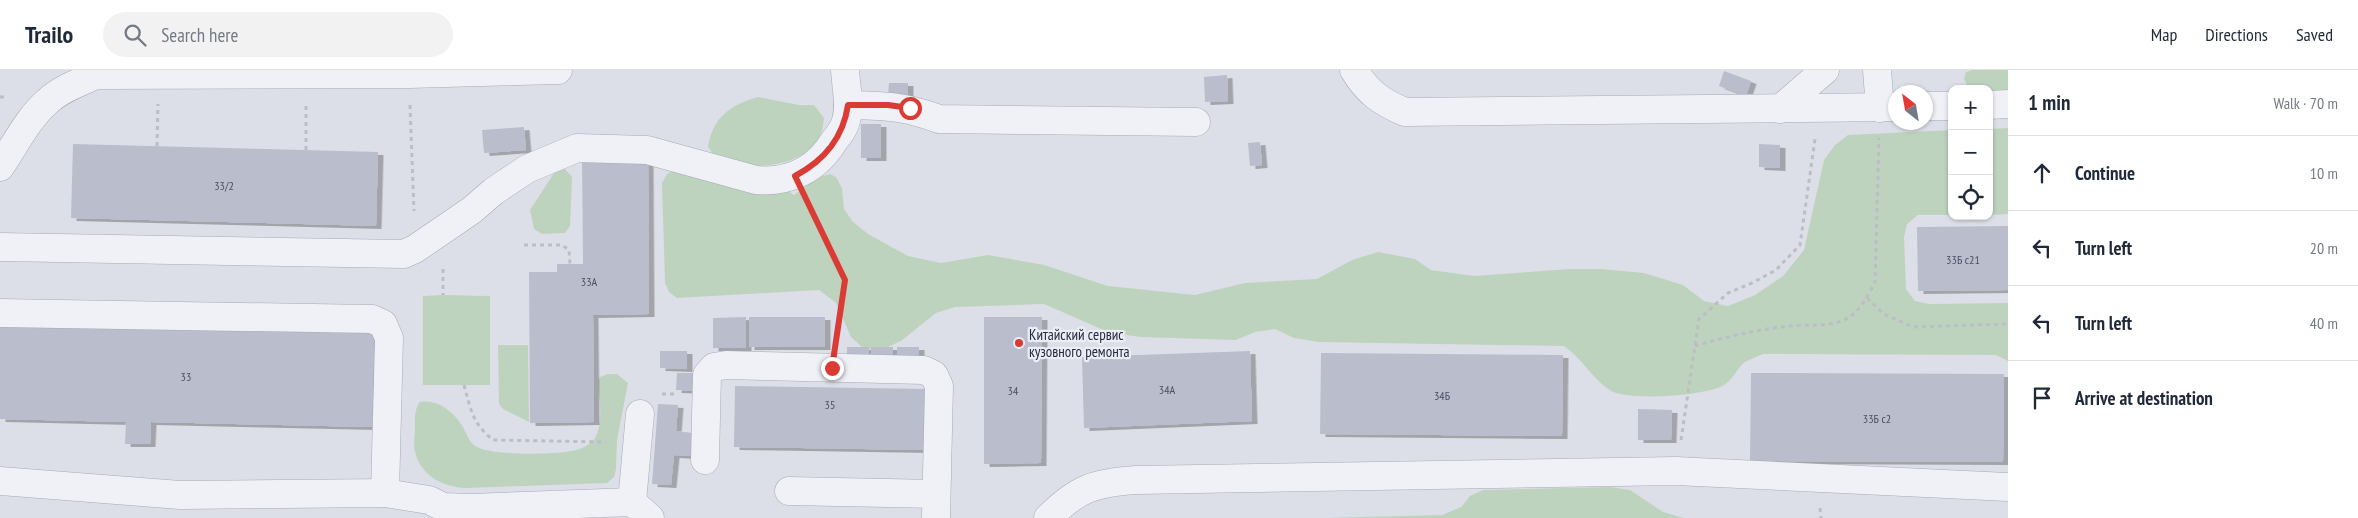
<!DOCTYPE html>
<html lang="en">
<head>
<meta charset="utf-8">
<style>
  :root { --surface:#fff; --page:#f2f2f3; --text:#1f2937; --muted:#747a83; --line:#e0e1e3 }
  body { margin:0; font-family:"PT Sans Narrow",sans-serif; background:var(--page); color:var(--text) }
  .controls { position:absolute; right:15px; top:15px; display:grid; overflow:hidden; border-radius:10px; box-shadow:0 1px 4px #0004 }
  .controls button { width:45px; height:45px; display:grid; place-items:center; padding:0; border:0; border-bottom:1px solid var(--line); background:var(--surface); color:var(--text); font:25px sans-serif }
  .compass { position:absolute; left:1888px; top:15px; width:45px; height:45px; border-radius:50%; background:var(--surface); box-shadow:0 1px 4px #0004; rotate:329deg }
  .stop { position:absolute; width:15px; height:15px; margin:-11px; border:4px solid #da3c35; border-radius:50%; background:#fff }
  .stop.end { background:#da3c35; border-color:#fff; box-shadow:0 1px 5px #0008 }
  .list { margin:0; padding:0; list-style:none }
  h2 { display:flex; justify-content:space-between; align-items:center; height:65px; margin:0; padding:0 20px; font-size:21px }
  h2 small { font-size:16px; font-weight:400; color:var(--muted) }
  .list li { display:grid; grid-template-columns:32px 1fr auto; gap:15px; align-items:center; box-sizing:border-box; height:75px; padding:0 20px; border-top:1px solid var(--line) }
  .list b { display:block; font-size:19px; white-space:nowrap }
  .list em { font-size:16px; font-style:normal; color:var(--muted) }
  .icon { flex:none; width:28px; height:28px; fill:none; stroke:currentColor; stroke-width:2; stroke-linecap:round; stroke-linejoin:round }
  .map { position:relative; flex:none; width:2008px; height:448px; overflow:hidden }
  header { display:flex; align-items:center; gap:30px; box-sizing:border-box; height:70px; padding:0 25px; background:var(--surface); border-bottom:1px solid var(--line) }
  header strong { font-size:24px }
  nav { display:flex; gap:28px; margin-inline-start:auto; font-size:18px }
  .search { width:350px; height:45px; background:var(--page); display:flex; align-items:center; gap:12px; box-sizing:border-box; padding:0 18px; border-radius:28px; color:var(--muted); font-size:19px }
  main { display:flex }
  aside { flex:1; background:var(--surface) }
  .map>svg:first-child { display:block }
  .green { fill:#bed3bd }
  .building { fill:#babdcb; filter:url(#shadow) }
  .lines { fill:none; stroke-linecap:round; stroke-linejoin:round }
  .minor-casing { stroke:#a6a9b6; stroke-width:29 }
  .path { stroke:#bbbdc7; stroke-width:3; stroke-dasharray:4 4; stroke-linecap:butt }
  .minor { stroke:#f0f1f6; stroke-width:28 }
  .route { stroke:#da3c35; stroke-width:6 }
  .poi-dot { fill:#da3c35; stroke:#eceef6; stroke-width:2 }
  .labels { text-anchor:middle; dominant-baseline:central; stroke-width:4.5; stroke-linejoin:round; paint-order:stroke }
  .number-label { font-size:12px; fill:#4a4f63 }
  .poi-label { font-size:15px; fill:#252a40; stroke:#eceef6; text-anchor:start }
</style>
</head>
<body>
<header>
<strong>Trailo</strong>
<div class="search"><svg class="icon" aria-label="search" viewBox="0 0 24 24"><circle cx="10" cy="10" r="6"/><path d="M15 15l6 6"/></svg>Search here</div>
<nav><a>Map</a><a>Directions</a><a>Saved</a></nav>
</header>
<main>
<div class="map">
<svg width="2008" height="448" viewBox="0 0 2008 448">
  <defs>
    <filter id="shadow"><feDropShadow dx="5.5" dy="3" stdDeviation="0" flood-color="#0004"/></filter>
  </defs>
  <rect width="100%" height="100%" fill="#dddfe8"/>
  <g class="green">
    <polygon points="1972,0 2008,0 2008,21 1989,21 1989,19 1968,17 1964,9 1966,2"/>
    <path d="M 758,27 L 799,35 L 814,35 L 824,48 C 823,58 821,68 814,76 C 792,98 745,101 718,88 C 714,86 711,81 708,77 C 713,47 730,35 758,27 Z"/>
    <polygon points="2008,58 2008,144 1989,145 1989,59"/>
    <path d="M 1952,60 L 1952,145 L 1918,145 L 1907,154 L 1904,167 L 1906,219 L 1915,231 L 1929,234 L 2008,233 L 2008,291 L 1996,285 L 1763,284 C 1757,287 1750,289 1745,292 C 1737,298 1733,310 1724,315 C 1707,326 1629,331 1611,321 C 1592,309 1582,288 1564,276 L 1319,272 L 1294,268 L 1275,259 L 1255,262 L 1236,270 L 1140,267 L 1108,262 L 1044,234 L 955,237 L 936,243 L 901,271 L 885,278 L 864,279 L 851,267 L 836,233 L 819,220 L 677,228 L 669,222 L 665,213 L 662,113 L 667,104 L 675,100 L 785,119 L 794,125 L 816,108 L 830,104 L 836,107 L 842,118 L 844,139 L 853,152 L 868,164 L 908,186 L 941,193 L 988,185 L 1044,195 L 1108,216 L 1195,225 L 1245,213 L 1317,209 L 1352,190 L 1378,182 L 1415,189 L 1431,200 L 1474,206 L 1570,199 L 1601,199 L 1644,203 L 1683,215 L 1704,231 L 1728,236 L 1755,225 L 1783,206 L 1804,180 L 1824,90 L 1835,75 L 1848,65 Z"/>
    <polygon points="565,99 572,107 570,156 565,163 542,164 534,159 530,140 556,100"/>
    <polygon points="443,225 490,226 490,315 423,315 423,226"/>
    <polygon points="498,275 528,275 529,352 503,339 499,334"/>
    <path d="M 608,304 L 617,304 L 628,313 L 617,370 L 616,399 L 614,407 L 607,413 L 466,418 C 443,417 421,406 415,382 C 413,375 415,365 415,358 C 415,348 414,340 420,332 C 436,329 452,340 461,354 C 466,361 468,371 475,376 C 489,386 559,385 576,380 C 583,378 591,374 595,368 C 604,353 599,328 598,311 L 600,307 Z"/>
    <polygon points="1610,417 1630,420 1663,442 1684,448 1775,448 1324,448 1442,445 1461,437 1470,426 1483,420"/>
  </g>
  <g class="building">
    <polygon points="1724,1 1751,11 1746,26 1719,16"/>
    <polygon points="1227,5 1228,31 1205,32 1204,7"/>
    <polygon points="889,13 908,13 908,25 888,25"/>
    <rect x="861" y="54" width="20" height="34"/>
    <polygon points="524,57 526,80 484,83 482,60"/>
    <polygon points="1260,72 1262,95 1250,96 1248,73"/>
    <polygon points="73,74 378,82 376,156 71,148"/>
    <polygon points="1759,74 1780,75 1780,98 1759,97"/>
    <polygon points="582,86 648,86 649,244 593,245 594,352 530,353 529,202 557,202 557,194 583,194"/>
    <polygon points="2008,156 2008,220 1918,221 1917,157"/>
    <polygon points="746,247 746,278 713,278 713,248"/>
    <rect x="749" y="247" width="76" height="30"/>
    <polygon points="984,247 1042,247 1041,393 984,394"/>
    <polygon points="0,254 374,263 372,357 151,352 150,374 125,374 126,352 0,349"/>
    <rect x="847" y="277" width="22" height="16"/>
    <rect x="871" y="277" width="22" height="16"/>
    <polygon points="897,277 919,277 919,292 897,293"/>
    <polygon points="660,281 687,281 687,299 660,298"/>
    <polygon points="1250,281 1252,351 1084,358 1082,287"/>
    <polygon points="1321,283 1563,285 1562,366 1320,364"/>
    <polygon points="677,303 704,303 703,321 676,320"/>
    <polygon points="1751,303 2004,304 2003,392 1750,391"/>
    <polygon points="735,316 926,319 925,380 734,377"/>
    <polygon points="658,334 678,335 676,361 693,363 691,386 674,385 671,415 652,414"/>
    <polygon points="1638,339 1672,340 1671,370 1638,370"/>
  </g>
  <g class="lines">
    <defs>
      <g id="minor">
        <path d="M 1354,0 C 1367,22 1381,32 1405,42 L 1896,37"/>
        <polyline points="1877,0 1880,38"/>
        <path d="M 848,35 C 886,36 903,36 939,49 L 1196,52"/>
        <polyline points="1989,35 2008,34"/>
        <polyline points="1926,36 1952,36"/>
        <polyline points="1780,39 1825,0"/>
        <path d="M 0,97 C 15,75 28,48 48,31 C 61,19 80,12 96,5 L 409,4 L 558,0"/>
        <path d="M 0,177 L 404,184 L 415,179 L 472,140 L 494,121 L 527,99 L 577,78 L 647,80 L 756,110 C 790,113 817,99 834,71 C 838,66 843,60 845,54 C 851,38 846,17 845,0"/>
        <polyline points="0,243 372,249 383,254 389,268 385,423"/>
        <polyline points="640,344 632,432 650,448"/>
        <polyline points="705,390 707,305 714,297 726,295 924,300 934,305 939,316 936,448"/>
        <polyline points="0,411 180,425 385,423 429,430 443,437 471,438 632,432"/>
        <polyline points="789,421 936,424"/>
        <path d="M 1048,448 C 1078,418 1094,413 1136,410 L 1676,401 L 2008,417"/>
      </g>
    </defs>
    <use href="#minor" class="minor-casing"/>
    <g class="path">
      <polyline points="0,27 8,27"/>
      <polyline points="410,35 414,141"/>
      <polyline points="157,76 158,34"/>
      <polyline points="306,80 306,36"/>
      <polyline points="809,133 845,210 835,268"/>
      <polyline points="524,175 562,175 569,180 570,194"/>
      <polyline points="443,199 443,225"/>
      <polyline points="1867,228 1884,244 1913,257 2008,254"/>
      <path d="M 1695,276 C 1725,267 1756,260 1788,256 C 1807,254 1831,258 1848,248 C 1860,241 1869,224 1875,212 L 1879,68"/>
      <path d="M 464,315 C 471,340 472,353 493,370 L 606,372"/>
      <polyline points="662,324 676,324"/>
      <polyline points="1681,370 1699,249 1728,223 1752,213 1776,200 1800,175 1815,69"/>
      <polyline points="1820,438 1821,448"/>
    </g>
    <use href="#minor" class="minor"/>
  </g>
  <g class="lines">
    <path class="route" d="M 832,298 L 845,210 L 795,106 C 825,90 843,68 848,35 L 888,35 L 910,38"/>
  </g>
  <circle class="poi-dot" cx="1019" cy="273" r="5"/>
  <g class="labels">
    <g class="number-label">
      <text x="224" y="115">33/2</text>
      <text x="1963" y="189">33Б с21</text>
      <text x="589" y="211">33А</text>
      <text x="186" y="306">33</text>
      <text x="1167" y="319">34А</text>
      <text x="1013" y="320">34</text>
      <text x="1442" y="325">34Б</text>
      <text x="830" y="334">35</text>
      <text x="1877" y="348">33Б с2</text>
    </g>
    <g class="poi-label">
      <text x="1029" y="264">Китайский сервис<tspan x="1029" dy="17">кузовного ремонта</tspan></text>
    </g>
  </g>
</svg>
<div class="controls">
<button>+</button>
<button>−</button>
<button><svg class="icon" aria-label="locate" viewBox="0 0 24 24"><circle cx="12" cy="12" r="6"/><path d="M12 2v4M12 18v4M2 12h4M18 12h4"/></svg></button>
</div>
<svg class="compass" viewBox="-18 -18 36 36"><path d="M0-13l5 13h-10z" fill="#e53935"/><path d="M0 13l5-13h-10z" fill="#747a83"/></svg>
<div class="stop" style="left:910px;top:38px"></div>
<div class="stop end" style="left:832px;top:298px"></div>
</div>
<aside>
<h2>1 min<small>Walk · 70 m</small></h2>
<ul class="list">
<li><svg class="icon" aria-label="ahead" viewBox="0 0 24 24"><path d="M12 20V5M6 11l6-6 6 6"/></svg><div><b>Continue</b></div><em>10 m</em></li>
<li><svg class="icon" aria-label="left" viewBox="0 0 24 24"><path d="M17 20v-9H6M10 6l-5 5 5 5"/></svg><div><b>Turn left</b></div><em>20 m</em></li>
<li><svg class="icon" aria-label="left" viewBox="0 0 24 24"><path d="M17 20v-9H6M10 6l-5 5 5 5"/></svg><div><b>Turn left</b></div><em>40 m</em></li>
<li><svg class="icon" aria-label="arrive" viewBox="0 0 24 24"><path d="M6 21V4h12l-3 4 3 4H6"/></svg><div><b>Arrive at destination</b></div></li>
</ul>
</aside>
</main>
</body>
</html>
